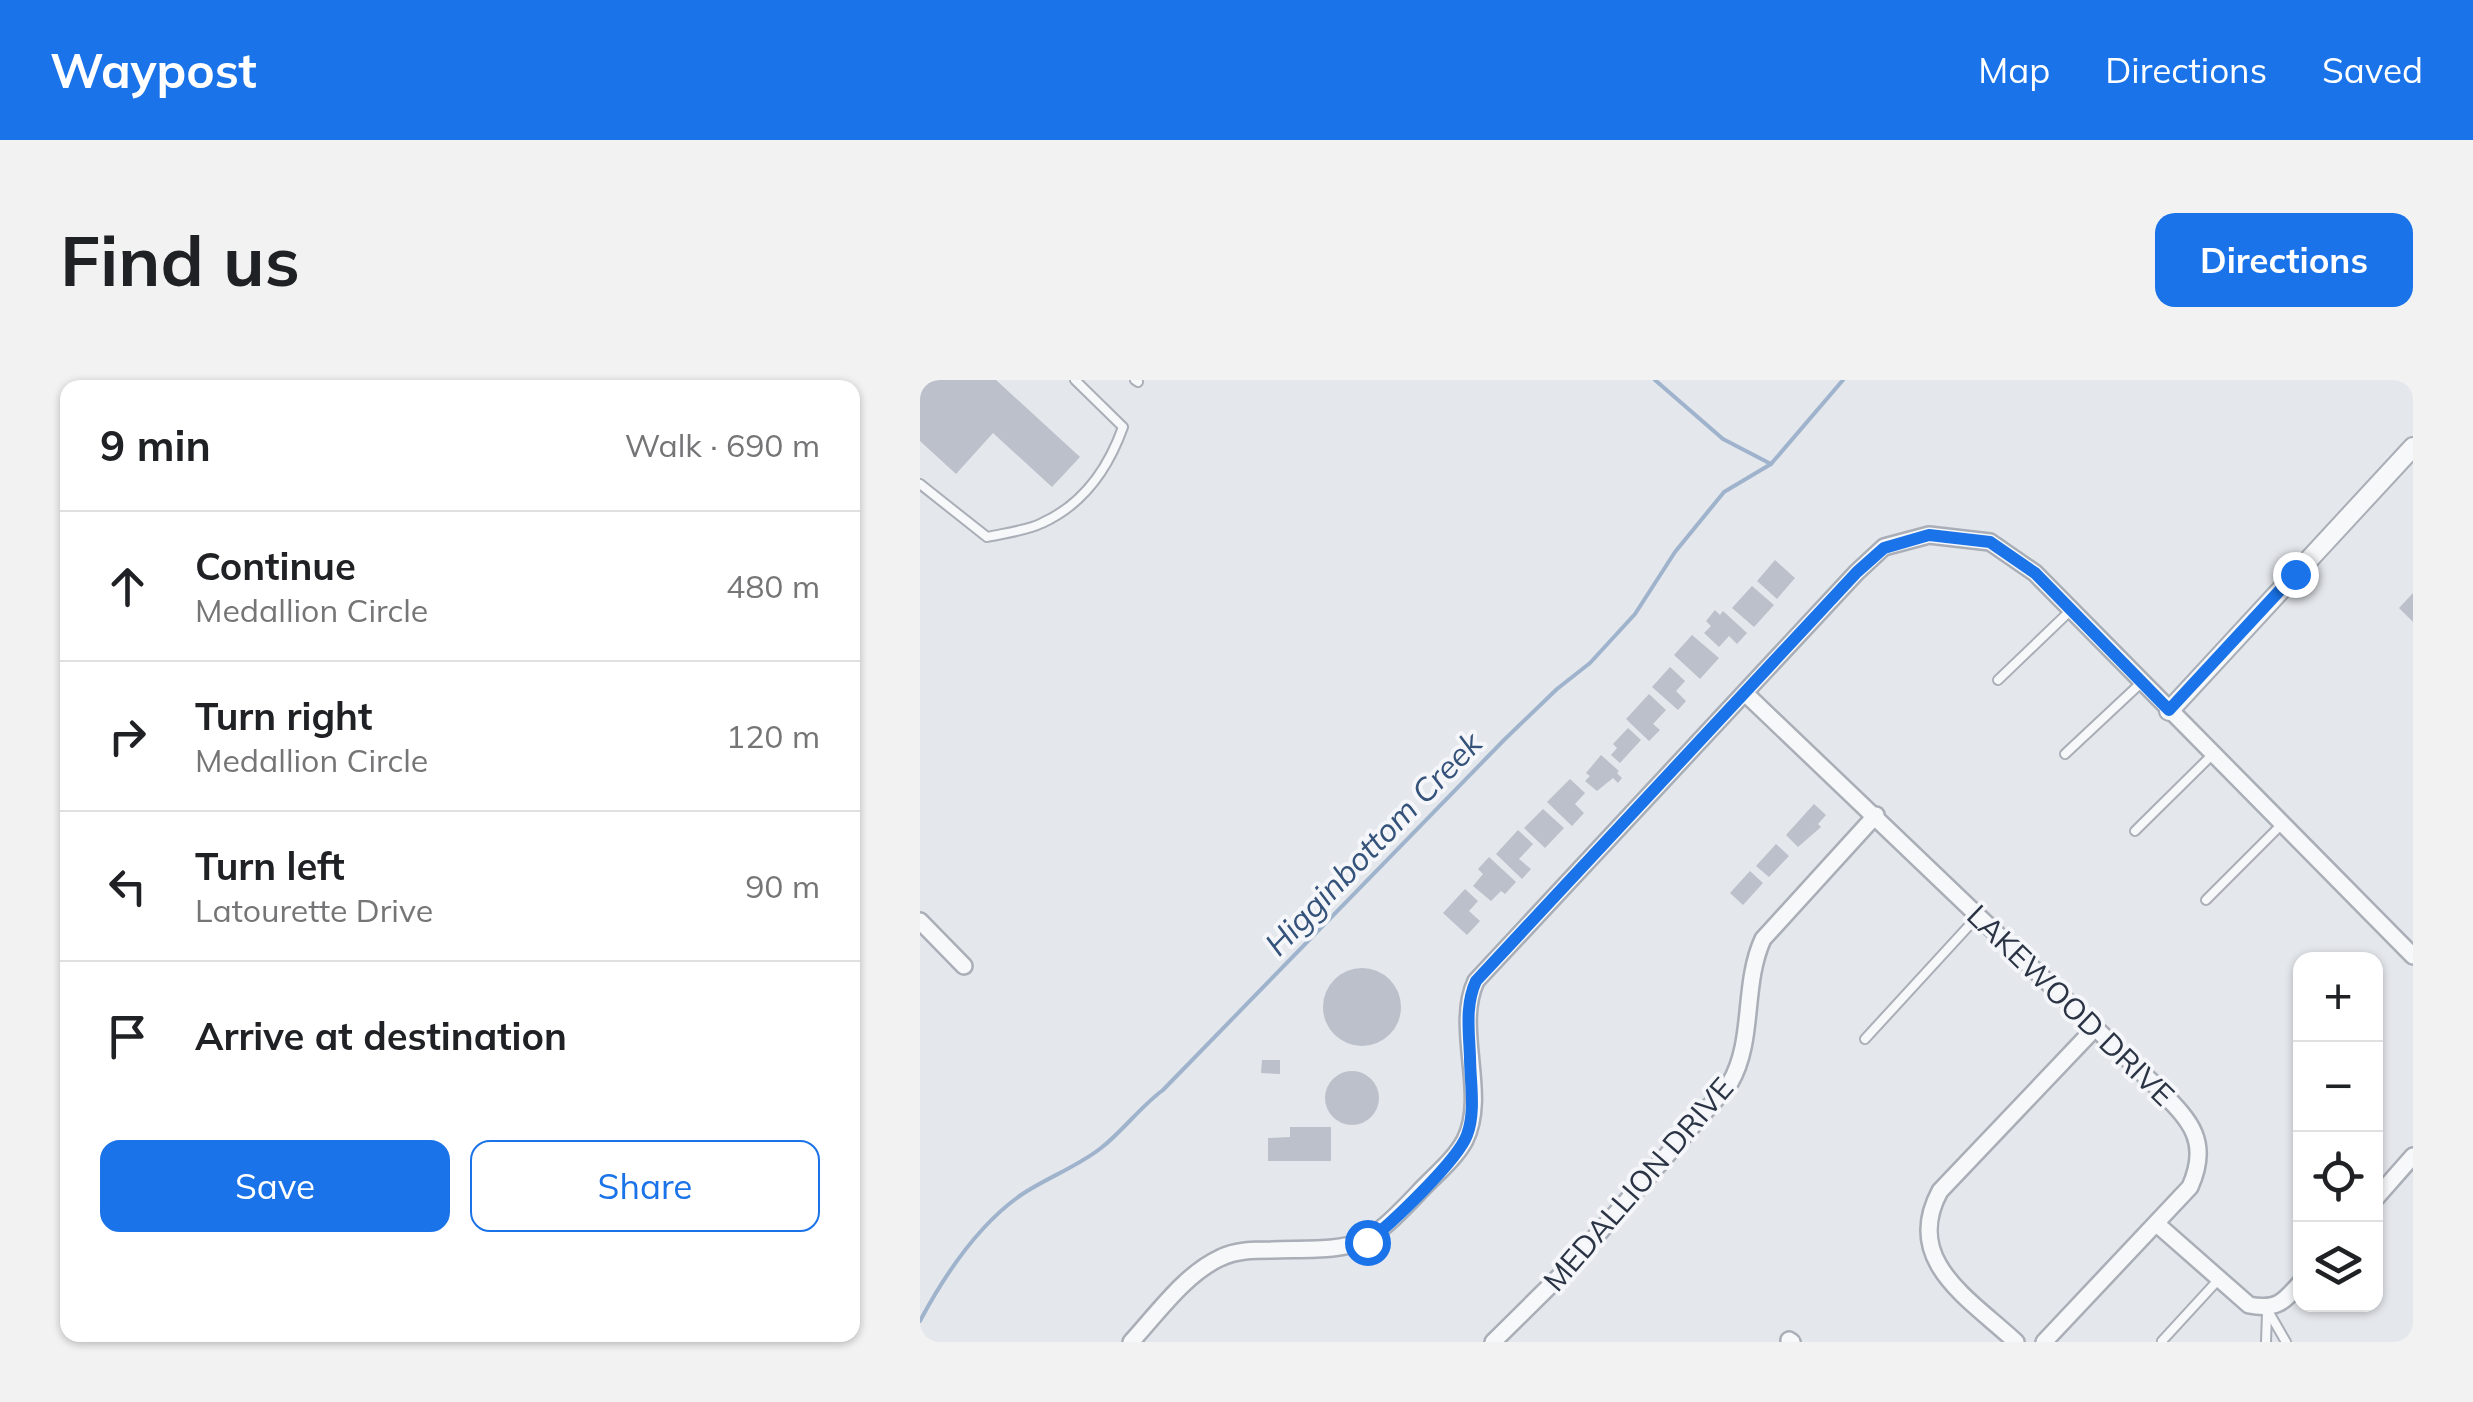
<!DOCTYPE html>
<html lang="en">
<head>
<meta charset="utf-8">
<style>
  :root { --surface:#fff; --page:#f2f2f2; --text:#202124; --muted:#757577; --line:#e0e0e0; --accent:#1a73e8 }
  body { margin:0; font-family:Mulish,sans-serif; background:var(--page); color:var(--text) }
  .controls { position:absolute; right:30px; bottom:30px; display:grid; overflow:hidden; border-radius:20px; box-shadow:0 2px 8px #0004 }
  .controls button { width:90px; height:90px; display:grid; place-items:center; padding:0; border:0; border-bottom:2px solid var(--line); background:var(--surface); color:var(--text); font:50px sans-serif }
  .stop { position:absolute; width:30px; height:30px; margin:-22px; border:8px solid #1a73e8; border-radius:50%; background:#fff }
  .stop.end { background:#1a73e8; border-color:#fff; box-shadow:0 2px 10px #0008 }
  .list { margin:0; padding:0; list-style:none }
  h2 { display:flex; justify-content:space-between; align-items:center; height:130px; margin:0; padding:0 40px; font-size:42px }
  h2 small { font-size:32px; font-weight:400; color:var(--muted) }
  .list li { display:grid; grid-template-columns:65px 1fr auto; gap:30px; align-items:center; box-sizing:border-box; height:150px; padding:0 40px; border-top:2px solid var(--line) }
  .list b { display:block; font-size:38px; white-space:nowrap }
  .list p { margin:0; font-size:32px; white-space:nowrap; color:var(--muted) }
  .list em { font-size:32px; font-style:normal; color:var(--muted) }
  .actions { display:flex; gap:20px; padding:30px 40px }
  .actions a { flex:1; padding:22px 0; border:2px solid var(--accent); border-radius:20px; text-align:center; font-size:35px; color:var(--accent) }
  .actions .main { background:var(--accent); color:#fff }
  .icon { flex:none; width:55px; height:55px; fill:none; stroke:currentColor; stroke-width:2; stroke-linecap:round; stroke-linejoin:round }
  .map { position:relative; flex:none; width:1493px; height:962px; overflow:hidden; border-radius:20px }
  header { display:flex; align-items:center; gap:60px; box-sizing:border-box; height:140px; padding:0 50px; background:var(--accent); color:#fff }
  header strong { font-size:48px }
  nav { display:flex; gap:55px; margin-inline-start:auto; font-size:35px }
  .intro { display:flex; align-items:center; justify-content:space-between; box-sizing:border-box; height:240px; padding:0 60px }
  h1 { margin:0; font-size:70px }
  .button { padding:25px 45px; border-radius:20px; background:var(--accent); color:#fff; font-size:35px; font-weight:700 }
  main { display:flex; gap:60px; padding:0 60px }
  aside { flex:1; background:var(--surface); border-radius:20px; box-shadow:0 2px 8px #0004 }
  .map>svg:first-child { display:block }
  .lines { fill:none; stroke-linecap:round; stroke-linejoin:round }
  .stream { stroke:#9fb4cc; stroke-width:4 }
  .building { fill:#bbc0ca }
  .service-casing { stroke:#a9aeb7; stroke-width:12 }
  .minor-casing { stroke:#a9aeb7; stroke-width:20 }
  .tertiary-casing { stroke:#a9aeb7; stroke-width:22 }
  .service { stroke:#f7f8fa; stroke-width:8 }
  .minor { stroke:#f7f8fa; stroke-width:15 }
  .tertiary { stroke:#f7f8fa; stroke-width:18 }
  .route { stroke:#1a73e8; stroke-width:12 }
  .labels { text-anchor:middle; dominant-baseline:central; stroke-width:8; stroke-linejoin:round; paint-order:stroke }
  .street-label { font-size:30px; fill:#2b3445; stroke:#f4f6f9 }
  .water-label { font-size:32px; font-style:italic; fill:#34527a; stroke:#f4f6f9 }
</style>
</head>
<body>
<header>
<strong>Waypost</strong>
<nav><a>Map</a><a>Directions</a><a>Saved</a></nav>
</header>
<div class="intro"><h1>Find us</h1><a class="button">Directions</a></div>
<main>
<aside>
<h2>9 min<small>Walk · 690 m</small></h2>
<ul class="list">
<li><svg class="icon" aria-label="ahead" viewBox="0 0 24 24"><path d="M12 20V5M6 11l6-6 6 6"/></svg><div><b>Continue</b><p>Medallion Circle</p></div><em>480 m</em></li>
<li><svg class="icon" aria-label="right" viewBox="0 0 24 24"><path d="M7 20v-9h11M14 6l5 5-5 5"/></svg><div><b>Turn right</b><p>Medallion Circle</p></div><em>120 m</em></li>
<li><svg class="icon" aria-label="left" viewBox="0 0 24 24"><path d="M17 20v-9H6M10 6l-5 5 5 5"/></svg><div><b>Turn left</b><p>Latourette Drive</p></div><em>90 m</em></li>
<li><svg class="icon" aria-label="arrive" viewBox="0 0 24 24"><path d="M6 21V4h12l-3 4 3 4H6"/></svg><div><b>Arrive at destination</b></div></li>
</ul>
<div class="actions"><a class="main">Save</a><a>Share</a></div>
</aside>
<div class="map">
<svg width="1493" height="962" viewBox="0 0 1493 962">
  <rect width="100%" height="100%" fill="#e4e7ec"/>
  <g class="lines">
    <g class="stream">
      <polyline points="735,0 803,59 851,84"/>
      <path d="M 0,941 C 24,896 58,845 101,815 C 126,798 157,787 181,768 C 203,751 220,727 243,710 L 584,360 L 637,309 L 670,283 L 715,234 L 755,172 L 804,112 L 851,84 L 923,0"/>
    </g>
  </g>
  <g class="building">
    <polygon points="0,0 76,0 160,77 132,107 73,53 36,94 0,61"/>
    <polygon points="855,180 875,198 857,219 837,201"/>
    <polygon points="832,206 854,225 834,247 812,228"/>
    <polygon points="1493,213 1493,242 1479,228"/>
    <polygon points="795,230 800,235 803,231 827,253 817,264 809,256 799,267 784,253 791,246 786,241"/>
    <polygon points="772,255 799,278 780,299 754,275"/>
    <polygon points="750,287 765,301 756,311 766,321 758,330 732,307"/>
    <polygon points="729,314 746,330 733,344 740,350 729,361 706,339"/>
    <polygon points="708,348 721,360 700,383 691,375 697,368 693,364"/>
    <polygon points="681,375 699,391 697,393 702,398 698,403 693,398 677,411 665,401 670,396 666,393"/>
    <polygon points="650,399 665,413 655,424 664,433 652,446 627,422"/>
    <polygon points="894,424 906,435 898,444 901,447 878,467 866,455"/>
    <polygon points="623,429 644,448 625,468 604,448"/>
    <polygon points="598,450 613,464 599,479 611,489 602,499 576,474"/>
    <polygon points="856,464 869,476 849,497 836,486"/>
    <polygon points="569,477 596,502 585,514 581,511 571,521 553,506 563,494 558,489"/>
    <polygon points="830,491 843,503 823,525 810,513"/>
    <polygon points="545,509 558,521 549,531 560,541 547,555 523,533"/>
    <circle cx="442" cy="627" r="39"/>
    <polygon points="342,680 360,680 360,694 341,693"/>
    <circle cx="432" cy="718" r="27"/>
    <polygon points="370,747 411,747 411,781 348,781 348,758 370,757"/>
  </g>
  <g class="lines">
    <defs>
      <g id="service">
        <polyline points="215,0 218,2"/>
        <path d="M 0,104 L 67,157 C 85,153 106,151 122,143 C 164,124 188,89 203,47 L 155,0"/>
        <polyline points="1078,300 1151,230"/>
        <polyline points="1145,374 1222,302"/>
        <polyline points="1215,451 1293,374"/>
        <polyline points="1286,520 1362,444"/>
        <polyline points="945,659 1057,537"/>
        <polyline points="1347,929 1366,962"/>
        <polyline points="1242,961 1299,899"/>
        <polyline points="1346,962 1347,933"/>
      </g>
      <g id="minor">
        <path d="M 826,314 L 1238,708 C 1269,740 1291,760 1270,807 L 1124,962"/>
        <polyline points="0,541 44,586"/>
        <polyline points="1456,818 1493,776"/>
        <path d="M 1238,845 L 1329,925 C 1356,930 1363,923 1380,903"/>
        <polyline points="869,960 872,962"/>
        <path d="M 211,962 C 237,934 265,894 300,878 C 316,870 334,870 352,870 C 436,868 441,874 500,811 C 515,795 535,779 545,760 C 568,714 534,648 556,601 L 937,192 L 964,167 L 1009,155 L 1070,162 L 1115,193 L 1493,576"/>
        <path d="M 573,962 L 649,887 L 810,703 C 835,660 822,605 843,559 L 956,435"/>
        <path d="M 1096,962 C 1050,919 982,881 1020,811 L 1175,648"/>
      </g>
      <polyline id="tertiary" points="1249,331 1493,67"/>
    </defs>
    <use href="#service" class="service-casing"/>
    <use href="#minor" class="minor-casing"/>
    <use href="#tertiary" class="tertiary-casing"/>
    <use href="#service" class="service"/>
    <use href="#minor" class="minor"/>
    <use href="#tertiary" class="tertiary"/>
  </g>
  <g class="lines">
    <path class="route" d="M 447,862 C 470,845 538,780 547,755 C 556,731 550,701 550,677 C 549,651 545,625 556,601 L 937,192 L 964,168 L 1009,155 L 1070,162 L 1115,193 L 1249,330 L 1375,194"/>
  </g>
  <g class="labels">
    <g class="street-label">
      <text transform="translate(1151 625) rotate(44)">LAKEWOOD DRIVE</text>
      <text transform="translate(718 804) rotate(-49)">MEDALLION DRIVE</text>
    </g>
    <g class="water-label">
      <text transform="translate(453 463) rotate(-46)">Higginbottom Creek</text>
    </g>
  </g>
</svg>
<div class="controls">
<button>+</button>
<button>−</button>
<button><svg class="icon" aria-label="locate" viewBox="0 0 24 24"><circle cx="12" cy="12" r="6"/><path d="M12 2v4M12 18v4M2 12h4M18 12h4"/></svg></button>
<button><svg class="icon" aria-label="layers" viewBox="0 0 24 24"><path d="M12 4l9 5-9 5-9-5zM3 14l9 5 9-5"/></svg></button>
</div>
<div class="stop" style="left:447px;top:862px"></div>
<div class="stop end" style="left:1375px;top:194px"></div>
</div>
</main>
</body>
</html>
